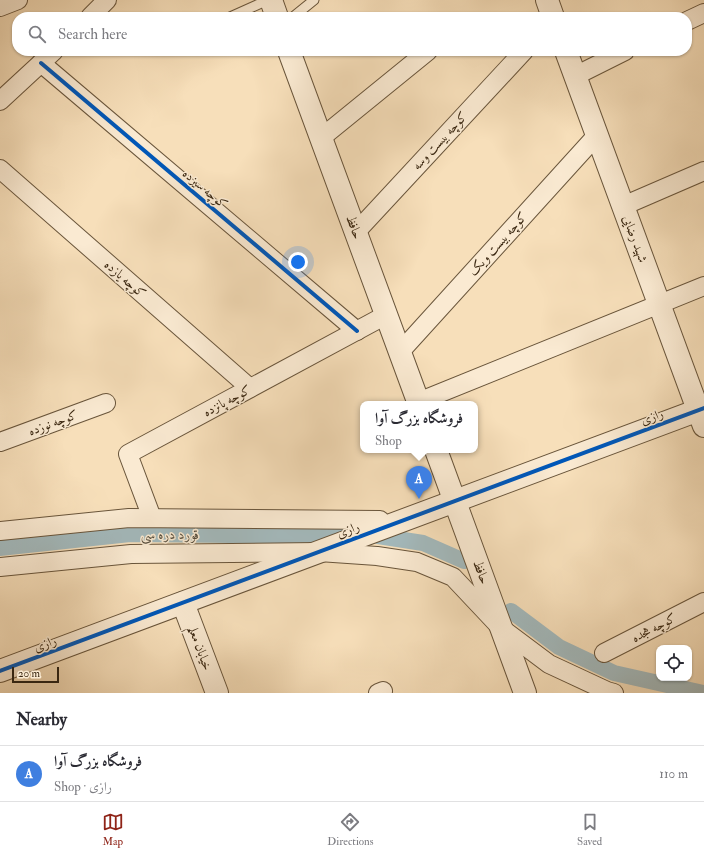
<!DOCTYPE html>
<html lang="en">
<head>
<meta charset="utf-8">
<style>
  :root { --surface:#fff; --page:#f7f7f7; --text:#2b2b33; --muted:#7c7c81; --line:#e1e1e2; --accent:#8f2418 }
  body { margin:0; font-family:"IM FELL Double Pica",Amiri,serif; background:var(--page); color:var(--text) }
  .controls { position:absolute; right:12px; bottom:12px; display:grid; overflow:hidden; border-radius:8px; box-shadow:0 1px 3px #0004 }
  .controls button { width:36px; height:36px; display:grid; place-items:center; padding:0; border:0; border-bottom:1px solid var(--line); background:var(--surface); color:var(--text); font:20px sans-serif }
  .scale { position:absolute; left:12px; bottom:10px; width:47px; box-sizing:border-box; padding-left:4px; border:2px solid #3a2711; border-top:0; font-size:11px; line-height:14px; white-space:nowrap; color:#3a2711; -webkit-text-stroke:3px #faead2; paint-order:stroke }
  .you { position:absolute; left:298px; top:262px; width:14px; height:14px; margin:-10px; border:3px solid #fff; border-radius:50%; background:#1a73e8; box-shadow:0 0 0 6px #1a73e833 }
  .badge { display:grid; place-items:center; width:26px; height:26px; border-radius:50%; background:var(--accent); color:#fff; font-size:13px; font-weight:700 }
  .pin { position:absolute; translate:-50% -33px; filter:drop-shadow(0 1px 2px #0008) }
  .pin::after { content:''; position:absolute; top:21px; width:14px; height:12px; background:inherit; clip-path:polygon(0 0,100% 0,50% 100%) }
  .popup { position:absolute; left:360px; top:401px; width:118px; height:52px; box-sizing:border-box; display:grid; place-content:center; border-radius:8px; background:var(--surface); filter:drop-shadow(0 1px 3px #0005); font-size:13px; white-space:nowrap; color:var(--muted) }
  .popup b { font-size:15px; color:var(--text) }
  .popup::after { content:''; position:absolute; left:50%; top:100%; margin-left:-8px; border:8px solid transparent; border-top-color:var(--surface) }
  .list { margin:0; padding:0; list-style:none }
  h2 { display:flex; justify-content:space-between; align-items:center; height:52px; margin:0; padding:0 16px; font-size:17px }
  h2 small { font-size:13px; font-weight:400; color:var(--muted) }
  .list li { display:grid; grid-template-columns:26px 1fr auto; gap:12px; align-items:center; box-sizing:border-box; height:56px; padding:0 16px; border-top:1px solid var(--line) }
  .list b { display:block; font-size:15px; white-space:nowrap }
  .list p { margin:0; font-size:13px; white-space:nowrap; color:var(--muted) }
  .list em { font-size:13px; font-style:normal; color:var(--muted) }
  .icon { flex:none; width:22px; height:22px; fill:none; stroke:currentColor; stroke-width:2; stroke-linecap:round; stroke-linejoin:round }
  .map { position:relative; flex:none; width:704px; height:693px; overflow:hidden }
  .search { position:absolute; background:var(--surface); box-shadow:0 1px 3px #0004; left:12px; right:12px; top:12px; height:44px; display:flex; align-items:center; gap:10px; box-sizing:border-box; padding:0 14px; border-radius:16px; color:var(--muted); font-size:15px }
  .sheet { height:108px; background:var(--surface) }
  nav { display:flex; justify-content:space-around; align-items:center; box-sizing:border-box; height:56px; border-top:1px solid var(--line); background:var(--surface); font-size:11px; color:var(--muted) }
  nav a { display:grid; justify-items:center; gap:2px }
  nav .on { color:var(--accent) }
  .map>svg:first-child { display:block }
  .lines { fill:none; stroke-linecap:round; stroke-linejoin:round }
  .canal { stroke:#a3b9bc; stroke-width:16 }
  .service-casing { stroke:#69553b; stroke-width:11 }
  .minor-casing { stroke:#69553b; stroke-width:20 }
  .tertiary-casing { stroke:#69553b; stroke-width:24 }
  .service { stroke:#faead2; stroke-width:9 }
  .minor { stroke:#faead2; stroke-width:18 }
  .tertiary { stroke:#faead2; stroke-width:22 }
  .cycleway-casing { stroke:#faead2; stroke-width:6 }
  .cycleway { stroke:#0057b8; stroke-width:4 }
  .labels { text-anchor:middle; dominant-baseline:central; stroke-width:3; stroke-linejoin:round; paint-order:stroke }
  .street-label { font-size:13px; fill:#3a2711; stroke:#faead2 }
  .water-label { font-size:14px; font-style:italic; fill:#544c3c; stroke:#faead2 }
</style>
</head>
<body>
<div class="map">
<svg width="704" height="693" viewBox="0 0 704 693">
  <rect width="100%" height="100%" fill="#f7dfba"/>
  <filter id="stains"><feTurbulence type="fractalNoise" baseFrequency=".005" numOctaves="4"/><feColorMatrix values="0 0 0 0 .2 0 0 0 0 .09 0 0 0 0 .02 0 0 0 .5 -.17"/></filter>
  <radialGradient id="worn" r=".72"><stop offset=".6" stop-color="#630" stop-opacity="0"/><stop offset="1" stop-color="#630" stop-opacity=".3"/></radialGradient>
  <g class="lines">
    <g class="canal">
      <polyline points="378,536 423,543 464,561"/>
      <polyline points="0,548 130,534 342,536"/>
      <polyline points="511,611 559,647 614,673 703,693"/>
    </g>
    <defs>
      <g id="service">
        <polyline points="230,17 268,0"/>
        <polyline points="293,17 314,0"/>
      </g>
      <g id="minor">
        <polyline points="0,7 18,0"/>
        <polyline points="90,17 107,0"/>
        <polyline points="687,21 704,13"/>
        <polyline points="41,63 357,331"/>
        <polyline points="575,76 625,51"/>
        <polyline points="0,101 54,51"/>
        <polyline points="321,138 428,51"/>
        <polyline points="0,169 250,388"/>
        <polyline points="623,206 704,171"/>
        <polyline points="356,232 524,51"/>
        <polyline points="400,352 597,135"/>
        <polyline points="418,402 704,286"/>
        <polyline points="0,442 106,403"/>
        <polyline points="152,518 128,454 386,315"/>
        <polyline points="0,531 129,518 380,520"/>
        <polyline points="0,567 131,554 319,552 377,556 417,562 453,577 501,628 549,664 607,691 614,693"/>
        <polyline points="604,653 704,602"/>
        <polyline points="378,693 383,691"/>
      </g>
      <g id="tertiary">
        <polyline points="271,0 277,17"/>
        <polyline points="547,0 553,17"/>
        <polyline points="289,51 419,404"/>
        <polyline points="566,51 704,426"/>
        <polyline points="436,450 525,693"/>
        <polyline points="183,603 217,693"/>
        <polyline points="0,671 704,408"/>
      </g>
    </defs>
    <use href="#service" class="service-casing"/>
    <use href="#minor" class="minor-casing"/>
    <use href="#tertiary" class="tertiary-casing"/>
    <use href="#service" class="service"/>
    <use href="#minor" class="minor"/>
    <use href="#tertiary" class="tertiary"/>
    <defs>
      <g id="cycleway">
        <polyline points="41,63 357,331"/>
        <polyline points="0,671 704,408"/>
      </g>
    </defs>
    <use href="#cycleway" class="cycleway-casing"/>
    <use href="#cycleway" class="cycleway"/>
  </g>
  <g class="labels">
    <g class="street-label">
      <text transform="translate(440 141) rotate(-47)">کوچه بیست وسه</text>
      <text transform="translate(205 189) rotate(40)">کوچه سیزده</text>
      <text transform="translate(354 227) rotate(70)">حافظ</text>
      <text transform="translate(635 239) rotate(70)">شهید رضایی</text>
      <text transform="translate(498 244) rotate(-48)">کوچه بیست ویک</text>
      <text transform="translate(125 279) rotate(41)">کوچه یازده</text>
      <text transform="translate(227 401) rotate(-28)">کوچه پانزده</text>
      <text transform="translate(652 417) rotate(-20)">رازی</text>
      <text transform="translate(53 423) rotate(-20)">کوچه نوزده</text>
      <text transform="translate(348 530) rotate(-21)">رازی</text>
      <text transform="translate(481 572) rotate(70)">حافظ</text>
      <text transform="translate(654 628) rotate(-27)">کوچه هجده</text>
      <text transform="translate(45 644) rotate(-21)">رازی</text>
      <text transform="translate(200 648) rotate(70)">خیابان معلم</text>
    </g>
    <g class="water-label">
      <text x="170" y="534">قورد دره سی</text>
    </g>
  </g>
  <rect width="100%" height="100%" filter="url(#stains)"/>
  <rect width="100%" height="100%" fill="url(#worn)"/>
</svg>
<div class="controls">
<button><svg class="icon" aria-label="locate" viewBox="0 0 24 24"><circle cx="12" cy="12" r="6"/><path d="M12 2v4M12 18v4M2 12h4M18 12h4"/></svg></button>
</div>
<div class="scale">20 m</div>
<div class="you"></div>
<div class="pin badge" style="left:419px;top:499px;background:#3f7fe0">A</div>
<div class="popup"><b>فروشگاه بزرگ آوا</b>Shop</div>
<div class="search"><svg class="icon" aria-label="search" viewBox="0 0 24 24"><circle cx="10" cy="10" r="6"/><path d="M15 15l6 6"/></svg>Search here</div>
</div>
<section class="sheet">
<h2>Nearby<small></small></h2>
<ul class="list">
<li><span class="badge" style="background:#3f7fe0">A</span><div><b>فروشگاه بزرگ آوا</b><p>Shop · رازی</p></div><em>110 m</em></li>
</ul>
</section>
<nav>
<a class="on"><svg class="icon" aria-label="map" viewBox="0 0 24 24"><path d="M3 6l6-2 6 2 6-2v14l-6 2-6-2-6 2zM9 4v14M15 6v14"/></svg>Map</a>
<a><svg class="icon" aria-label="directions" viewBox="0 0 24 24"><path d="M12 3l9 9-9 9-9-9zM9 14v-3h6M13 9l2 2-2 2"/></svg>Directions</a>
<a><svg class="icon" aria-label="saved" viewBox="0 0 24 24"><path d="M7 4h10v16l-5-4-5 4z"/></svg>Saved</a>
</nav>
</body>
</html>
